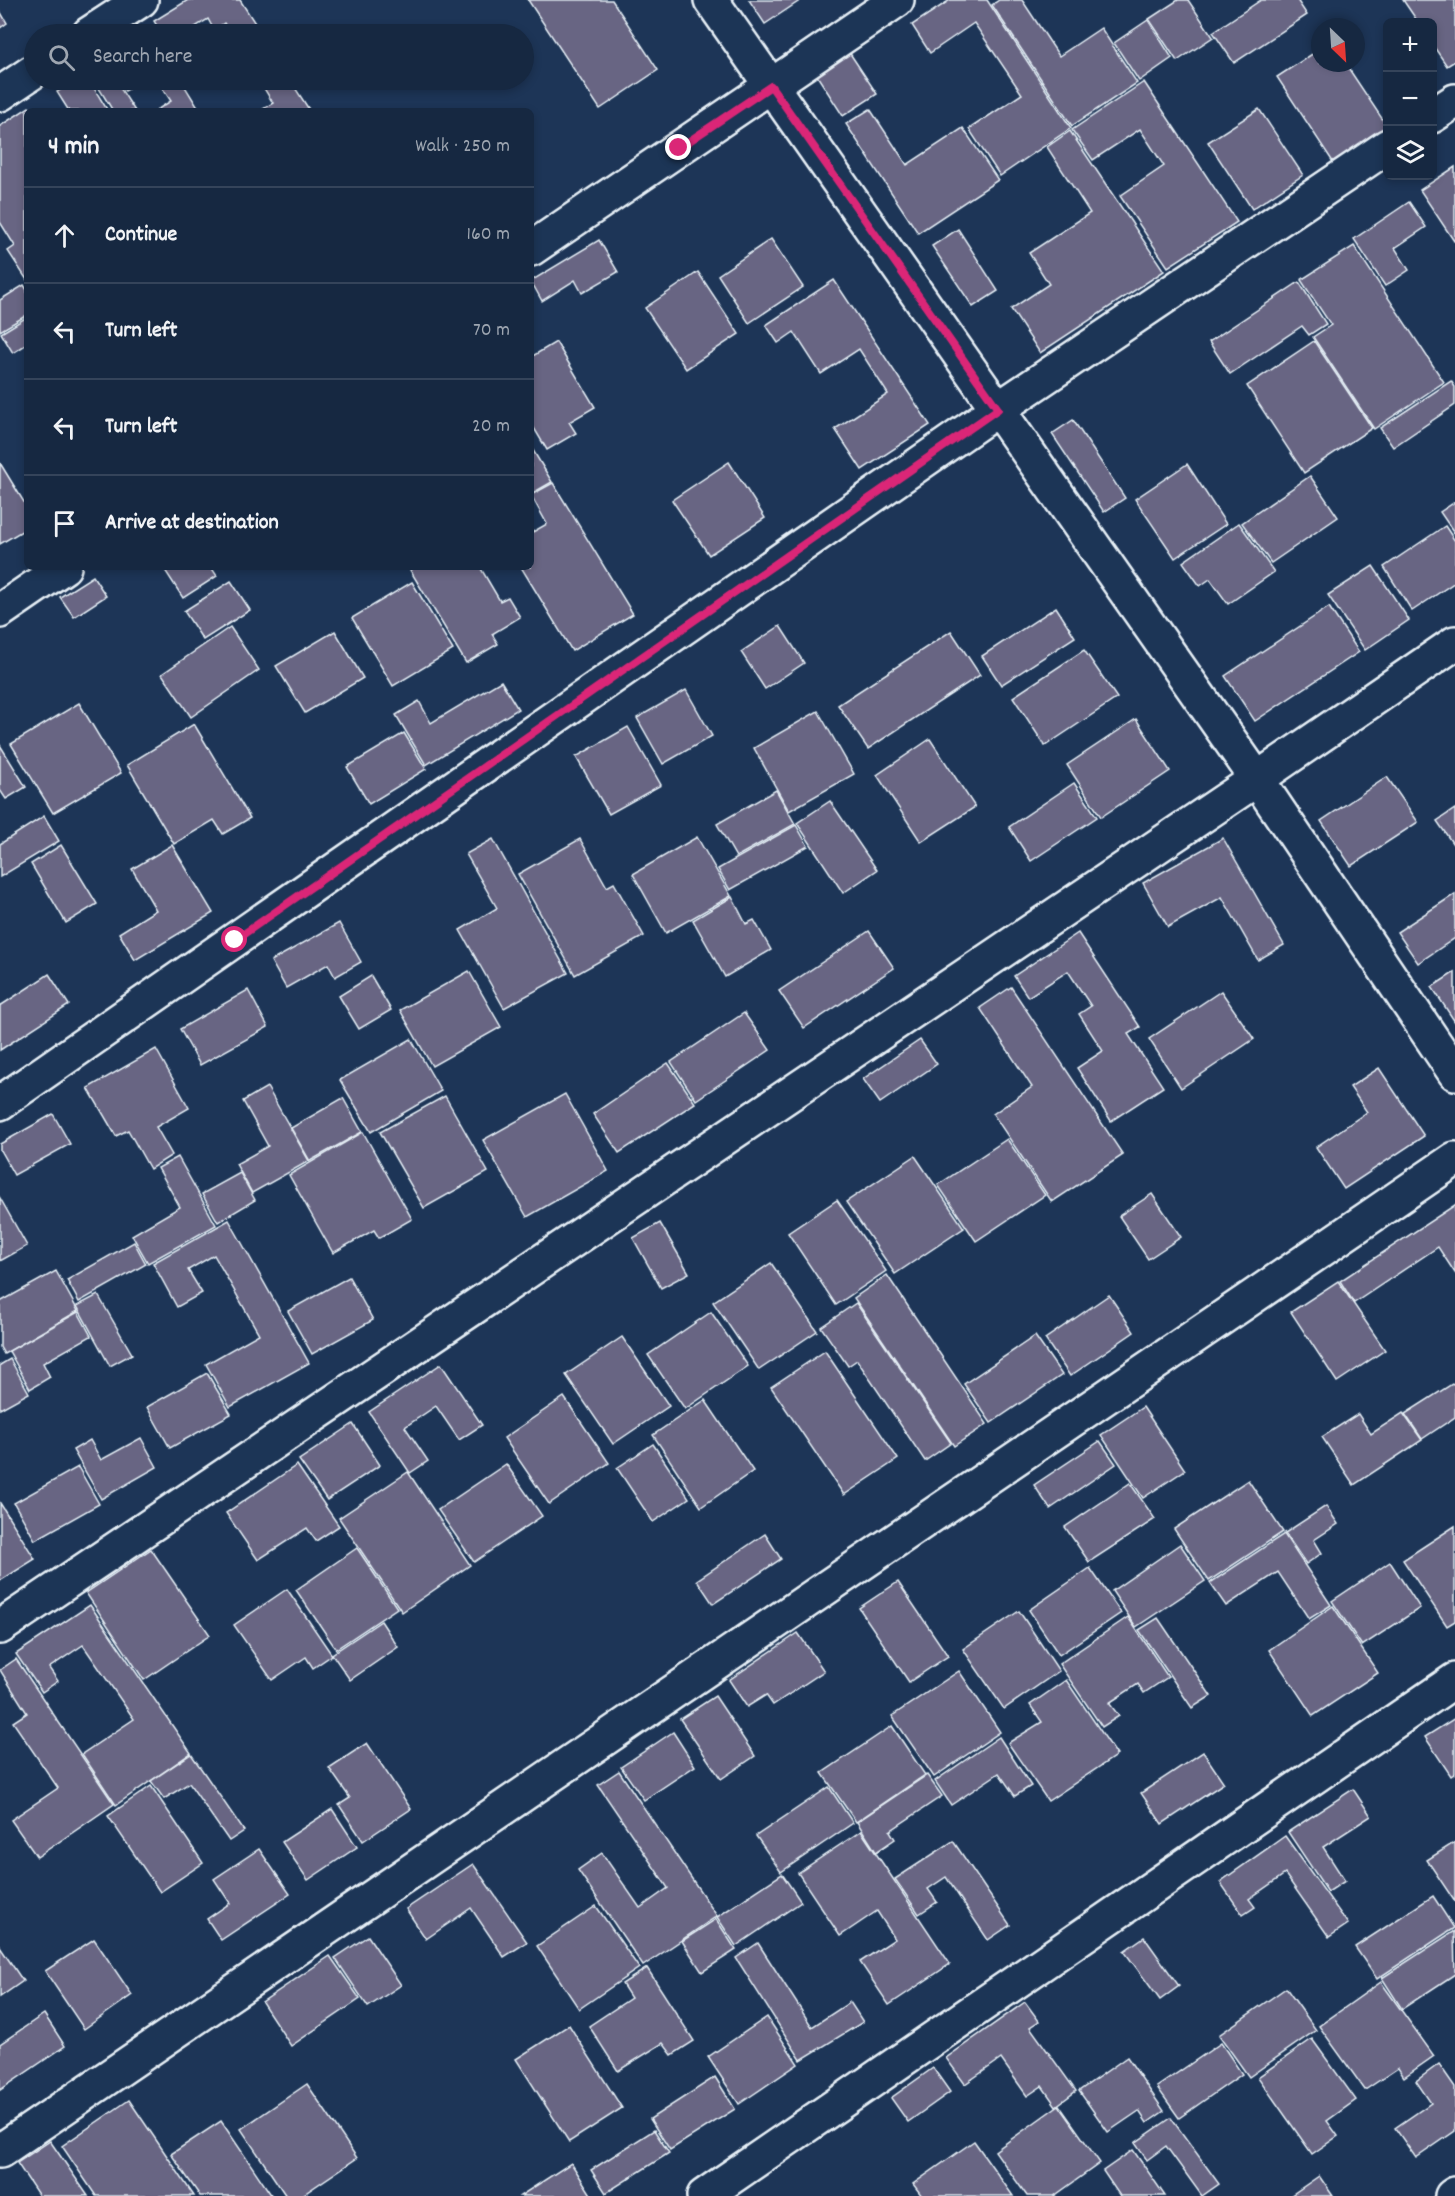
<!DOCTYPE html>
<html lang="en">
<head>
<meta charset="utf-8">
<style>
  :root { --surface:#162841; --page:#1f3048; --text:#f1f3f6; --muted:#9ea6b1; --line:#35445a }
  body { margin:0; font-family:Dekko,sans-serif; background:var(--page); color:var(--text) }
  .controls { position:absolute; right:18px; top:18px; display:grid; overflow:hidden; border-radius:9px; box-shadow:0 3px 9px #0003 }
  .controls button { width:54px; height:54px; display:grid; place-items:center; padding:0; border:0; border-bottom:2px solid var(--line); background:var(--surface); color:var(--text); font:30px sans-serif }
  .compass { position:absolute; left:1311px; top:18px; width:54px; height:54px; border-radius:50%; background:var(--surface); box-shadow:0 3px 9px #0003; rotate:155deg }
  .stop { position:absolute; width:18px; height:18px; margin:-14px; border:4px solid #db2777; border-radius:50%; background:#fff }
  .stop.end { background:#db2777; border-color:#fff; box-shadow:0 2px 6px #0008 }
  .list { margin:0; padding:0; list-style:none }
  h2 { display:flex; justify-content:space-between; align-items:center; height:78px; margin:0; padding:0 24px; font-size:26px }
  h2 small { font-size:20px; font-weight:400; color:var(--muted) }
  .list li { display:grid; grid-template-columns:39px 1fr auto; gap:18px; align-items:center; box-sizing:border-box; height:96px; padding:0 24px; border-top:2px solid var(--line) }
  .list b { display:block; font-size:22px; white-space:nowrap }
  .list em { font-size:20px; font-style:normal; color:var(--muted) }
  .icon { flex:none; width:33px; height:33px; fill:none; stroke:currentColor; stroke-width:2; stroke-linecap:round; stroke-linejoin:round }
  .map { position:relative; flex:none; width:1455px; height:2196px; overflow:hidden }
  .search { position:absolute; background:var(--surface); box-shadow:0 3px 9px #0003; left:24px; top:24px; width:510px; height:66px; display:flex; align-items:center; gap:15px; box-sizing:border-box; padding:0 21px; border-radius:33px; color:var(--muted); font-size:22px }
  .panel { position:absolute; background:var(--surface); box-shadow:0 3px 9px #0003; left:24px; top:108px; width:510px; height:462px; border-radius:9px }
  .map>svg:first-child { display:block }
  .building { fill:#686583; stroke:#e8f1f8; stroke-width:1.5 }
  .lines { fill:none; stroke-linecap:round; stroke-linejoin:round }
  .minor-casing { stroke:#e8f1f8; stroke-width:38 }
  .minor { stroke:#1d3557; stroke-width:33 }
  .route { stroke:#db2777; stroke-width:8 }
</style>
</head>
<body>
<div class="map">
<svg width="1455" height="2196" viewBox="0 0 1455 2196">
  <rect width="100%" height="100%" fill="#1d3557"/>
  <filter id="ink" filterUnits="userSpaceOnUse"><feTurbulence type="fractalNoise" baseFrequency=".0167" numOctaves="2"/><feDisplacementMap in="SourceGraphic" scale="12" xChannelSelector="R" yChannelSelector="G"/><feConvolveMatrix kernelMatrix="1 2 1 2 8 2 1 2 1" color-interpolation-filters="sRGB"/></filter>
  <g filter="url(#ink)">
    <g class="building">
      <polygon points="188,0 240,0 262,34 231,34 224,23 214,30 208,19 184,34 162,34 154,21"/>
      <polygon points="528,0 612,0 658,70 600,109"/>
      <polygon points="749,0 801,0 765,24"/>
      <polygon points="950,0 987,0 1071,128 1000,176 969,129 1022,94 974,23 930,53 912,25"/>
      <polygon points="999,0 1022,0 1059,56 1101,28 1137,83 1072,126 992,5"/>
      <polygon points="1178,0 1188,0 1213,37 1177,61 1149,19"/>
      <polygon points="1261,0 1297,0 1307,15 1234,63 1213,32"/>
      <polygon points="1403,0 1455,0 1455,61 1447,66 1432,44 1432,22 1418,22"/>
      <polygon points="0,11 7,23 0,28"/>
      <polygon points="1148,20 1172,58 1139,81 1114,43"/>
      <polygon points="845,46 877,94 843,116 812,68"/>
      <polygon points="1320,49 1320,63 1345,63 1387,126 1333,162 1277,77"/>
      <polygon points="76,80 89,80 108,111 69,111 57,92"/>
      <polygon points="94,80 115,80 135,111 113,111"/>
      <polygon points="117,80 144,80 125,91"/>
      <polygon points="157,80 181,80 200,111 155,111 171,101"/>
      <polygon points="259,80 290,80 310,111 260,111 273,103"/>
      <polygon points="1144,82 1237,222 1168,267 1120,196 1164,166 1140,129 1093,160 1072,130"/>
      <polygon points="29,107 32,111 27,111 27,280 8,251 15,246 0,222 0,126"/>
      <polygon points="870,109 907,165 963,128 998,180 918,233 846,124"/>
      <polygon points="1259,109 1303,175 1252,209 1208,142"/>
      <polygon points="1070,131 1164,271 1040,353 1011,309 1049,284 1029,253 1090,213 1047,147"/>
      <polygon points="1455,167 1455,240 1454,241 1420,190"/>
      <polygon points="1409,202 1426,227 1395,248 1409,270 1385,286 1354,239"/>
      <polygon points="958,229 998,291 973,307 932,246"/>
      <polygon points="771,239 803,287 749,323 718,275"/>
      <polygon points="599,240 618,272 582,293 575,280 542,301 531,281"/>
      <polygon points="1354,246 1444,382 1374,429 1313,337 1331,325 1301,280"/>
      <polygon points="698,272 739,334 686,369 645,308"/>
      <polygon points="834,280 930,425 862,470 835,429 888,394 859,349 821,374 794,332 778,343 766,325"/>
      <polygon points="1299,282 1326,324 1309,335 1302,326 1230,374 1209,342"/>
      <polygon points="24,285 27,290 27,315 0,331 0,300"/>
      <polygon points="27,317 27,344 13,353 1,333"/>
      <polygon points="1314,341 1372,428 1304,473 1247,386"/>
      <polygon points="556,342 595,407 569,422 576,433 547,450 531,423 531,357"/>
      <polygon points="1451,381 1455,387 1455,405 1393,447 1380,428"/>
      <polygon points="1073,420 1125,498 1104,512 1052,434"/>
      <polygon points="531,447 552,482 531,494"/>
      <polygon points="729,462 765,518 709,555 672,500"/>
      <polygon points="0,463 27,507 27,528 0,544"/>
      <polygon points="1187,464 1226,524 1175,558 1135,499"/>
      <polygon points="1310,476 1338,517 1271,563 1242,523"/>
      <polygon points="553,483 633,614 572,651 521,567 531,567 531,533 547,524 531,495"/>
      <polygon points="1455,502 1455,534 1440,512"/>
      <polygon points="1239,523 1274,572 1228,604 1210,579 1200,586 1183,562"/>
      <polygon points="1445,526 1455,541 1455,582 1412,611 1384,567"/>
      <polygon points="1373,566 1409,620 1365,650 1328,595"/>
      <polygon points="163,567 211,567 217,576 183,598"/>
      <polygon points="415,567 480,567 500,601 508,597 520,617 492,634 498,644 466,663 410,570"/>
      <polygon points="93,576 106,596 74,617 60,597"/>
      <polygon points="231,581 250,610 203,640 184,611"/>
      <polygon points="412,582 453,650 393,686 352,618"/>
      <polygon points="1056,607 1075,637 1001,685 982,656"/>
      <polygon points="1329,607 1359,652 1255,721 1225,676"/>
      <polygon points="780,626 804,663 765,689 741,652"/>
      <polygon points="230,627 259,670 191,717 162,674"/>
      <polygon points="335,631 363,678 305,713 276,666"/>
      <polygon points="951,631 980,675 868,749 838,705"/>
      <polygon points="1084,650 1117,698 1045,746 1013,697"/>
      <polygon points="501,681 518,709 426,765 396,715 419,701 431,723"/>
      <polygon points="686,690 712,736 663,764 637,718"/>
      <polygon points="79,703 121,773 53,813 11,744"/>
      <polygon points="818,711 854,774 789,811 754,748"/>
      <polygon points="1136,719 1170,771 1101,817 1067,765"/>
      <polygon points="194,724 250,818 223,834 214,820 174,844 127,765"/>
      <polygon points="628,727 661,785 609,814 576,757"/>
      <polygon points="404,733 426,769 369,804 347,767"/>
      <polygon points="930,739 975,807 921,842 877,775"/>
      <polygon points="0,745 26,787 6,799 0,790"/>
      <polygon points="1387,777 1418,822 1351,866 1321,821"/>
      <polygon points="1074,783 1097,817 1031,861 1009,827"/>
      <polygon points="776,790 795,824 736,857 717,824"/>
      <polygon points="830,801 877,870 843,893 797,823"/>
      <polygon points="1455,809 1455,847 1437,821"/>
      <polygon points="44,816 59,841 0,877 0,844"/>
      <polygon points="796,825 808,846 730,890 718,869"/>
      <polygon points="697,837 731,896 666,933 633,874"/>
      <polygon points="1223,838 1284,945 1258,960 1222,897 1168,927 1143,883"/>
      <polygon points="493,839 568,973 504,1008 460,930 497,908 466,854"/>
      <polygon points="580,839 607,887 614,883 644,936 575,975 518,874"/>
      <polygon points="61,845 97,904 66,923 31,864"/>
      <polygon points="172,845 213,913 135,960 119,933 156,910 132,869"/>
      <polygon points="1455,894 1455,938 1418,963 1397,932"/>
      <polygon points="732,897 746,924 754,920 771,950 725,977 693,920"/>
      <polygon points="339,923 361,962 335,977 328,964 286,988 271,961"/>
      <polygon points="869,931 894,968 804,1028 779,991"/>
      <polygon points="1078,933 1140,1027 1128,1034 1163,1087 1111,1121 1077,1068 1103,1051 1079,1014 1091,1006 1068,971 1028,997 1014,976"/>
      <polygon points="469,971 501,1027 432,1066 400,1010"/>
      <polygon points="1455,972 1455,1022 1432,987"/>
      <polygon points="49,974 69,1005 0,1050 0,1006"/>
      <polygon points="371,976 391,1010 359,1029 339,996"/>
      <polygon points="1011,987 1123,1155 1052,1202 993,1114 1032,1087 980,1008"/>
      <polygon points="248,990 268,1027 200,1065 180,1029"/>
      <polygon points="1221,991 1254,1039 1181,1088 1149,1039"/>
      <polygon points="744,1013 770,1050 696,1100 671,1062"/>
      <polygon points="411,1039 441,1091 371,1132 340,1080"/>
      <polygon points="920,1040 937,1064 880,1103 863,1079"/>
      <polygon points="156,1049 189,1108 156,1127 172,1155 150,1169 128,1130 116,1136 88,1088"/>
      <polygon points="668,1063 695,1103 619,1153 593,1114"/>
      <polygon points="1379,1068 1424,1136 1344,1189 1316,1147 1367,1112 1350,1087"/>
      <polygon points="267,1087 309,1161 252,1193 236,1164 268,1146 243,1101"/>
      <polygon points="565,1094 608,1171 527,1217 483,1140"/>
      <polygon points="445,1096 488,1172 424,1208 380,1132"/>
      <polygon points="343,1098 362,1132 310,1161 291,1128"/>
      <polygon points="53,1114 70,1144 14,1175 0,1150 0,1144"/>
      <polygon points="363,1132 412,1219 379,1238 374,1230 333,1253 289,1175"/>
      <polygon points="1007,1139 1045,1195 976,1241 938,1185"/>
      <polygon points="915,1156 964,1228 895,1274 846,1202"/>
      <polygon points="178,1157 216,1225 148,1263 132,1235 180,1207 158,1168"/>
      <polygon points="240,1173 255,1200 218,1222 202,1194"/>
      <polygon points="1152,1194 1181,1237 1148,1259 1119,1216"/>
      <polygon points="0,1198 27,1246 0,1261"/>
      <polygon points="837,1200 886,1271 836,1305 788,1233"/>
      <polygon points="1455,1205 1455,1273 1438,1247 1354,1303 1340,1281"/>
      <polygon points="229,1220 309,1363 230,1407 206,1364 259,1334 214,1255 188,1270 202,1293 177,1307 153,1263"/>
      <polygon points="660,1223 689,1273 661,1288 633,1238"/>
      <polygon points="134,1242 146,1264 79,1302 67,1280"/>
      <polygon points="771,1263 817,1331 759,1370 713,1302"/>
      <polygon points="56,1271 78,1311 4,1354 0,1347 0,1302"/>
      <polygon points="887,1275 987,1424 954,1446 854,1298"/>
      <polygon points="349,1277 373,1320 312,1354 288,1311"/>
      <polygon points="1338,1281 1385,1350 1337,1382 1291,1312"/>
      <polygon points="98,1295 132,1354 110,1366 77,1306"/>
      <polygon points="1109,1295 1134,1332 1070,1376 1045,1339"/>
      <polygon points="856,1303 951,1443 925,1461 857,1360 848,1366 821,1327"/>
      <polygon points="78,1312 91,1336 43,1363 50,1377 30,1389 9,1351"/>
      <polygon points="711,1312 748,1366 685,1409 648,1355"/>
      <polygon points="1035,1336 1062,1375 991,1423 964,1384"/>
      <polygon points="622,1337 669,1406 613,1444 566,1375"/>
      <polygon points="825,1351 898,1459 844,1495 771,1387"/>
      <polygon points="10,1359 29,1393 0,1409 0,1365"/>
      <polygon points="441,1364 482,1425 459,1440 436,1406 405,1427 428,1461 410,1473 369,1412"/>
      <polygon points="207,1373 231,1414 170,1448 147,1407"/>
      <polygon points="1455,1382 1455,1417 1422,1439 1405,1414"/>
      <polygon points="564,1397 609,1463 549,1504 504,1438"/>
      <polygon points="705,1400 753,1471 701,1507 653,1435"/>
      <polygon points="1143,1407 1185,1470 1143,1498 1101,1435"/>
      <polygon points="1403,1413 1422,1440 1354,1485 1322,1437 1358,1414 1371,1434"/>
      <polygon points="353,1424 380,1465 327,1500 299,1460"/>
      <polygon points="141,1438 157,1467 101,1499 73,1450 90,1440 101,1460"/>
      <polygon points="1100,1441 1116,1464 1050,1509 1034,1485"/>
      <polygon points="653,1444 689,1498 653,1522 617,1468"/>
      <polygon points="506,1464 542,1516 474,1562 438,1510"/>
      <polygon points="297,1465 339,1526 316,1541 307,1528 258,1560 226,1513"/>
      <polygon points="78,1467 99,1504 35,1540 14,1503"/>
      <polygon points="408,1472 470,1565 402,1612 339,1518"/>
      <polygon points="1248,1480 1283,1532 1209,1581 1174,1529"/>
      <polygon points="1130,1483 1155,1519 1089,1562 1065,1527"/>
      <polygon points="0,1503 35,1559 0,1581"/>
      <polygon points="1326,1506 1338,1524 1314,1540 1322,1553 1306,1564 1285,1533"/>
      <polygon points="1455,1526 1455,1621 1447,1626 1403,1560"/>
      <polygon points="765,1534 781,1559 713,1604 697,1580"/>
      <polygon points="1284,1534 1331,1605 1309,1619 1278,1572 1226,1606 1210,1583"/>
      <polygon points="1180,1544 1205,1581 1136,1627 1112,1591"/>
      <polygon points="357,1548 397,1608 336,1649 296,1590"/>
      <polygon points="151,1549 210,1635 144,1680 86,1593"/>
      <polygon points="1390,1562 1420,1608 1362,1646 1332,1601"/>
      <polygon points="1090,1568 1121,1613 1059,1655 1029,1610"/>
      <polygon points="898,1582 948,1656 909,1682 859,1608"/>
      <polygon points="287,1589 332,1655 313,1668 306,1657 272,1680 234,1625"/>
      <polygon points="90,1605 191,1753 116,1805 82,1754 134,1719 83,1645 49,1668 58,1681 42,1692 16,1654"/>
      <polygon points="1333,1606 1378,1673 1313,1716 1269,1650"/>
      <polygon points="1019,1611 1059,1671 1004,1709 963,1649"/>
      <polygon points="1128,1617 1168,1677 1144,1693 1138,1684 1109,1703 1119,1716 1102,1727 1059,1664"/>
      <polygon points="1158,1618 1211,1696 1192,1708 1139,1630"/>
      <polygon points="381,1621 398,1647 350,1680 332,1654"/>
      <polygon points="798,1633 824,1671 773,1705 766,1695 747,1707 729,1680"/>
      <polygon points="16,1659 114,1804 37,1857 11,1820 58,1788 13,1722 27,1713 0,1670"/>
      <polygon points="959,1671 1000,1732 934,1777 892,1716"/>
      <polygon points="1066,1680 1117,1755 1048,1801 1008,1743 1042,1722 1030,1705"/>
      <polygon points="715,1696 755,1756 721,1779 680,1719"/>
      <polygon points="1455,1718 1455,1773 1451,1776 1425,1737"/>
      <polygon points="892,1726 925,1775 856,1822 822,1773"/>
      <polygon points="673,1732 695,1766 644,1800 621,1767"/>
      <polygon points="999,1737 1031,1786 1015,1796 999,1773 951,1805 935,1781"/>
      <polygon points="367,1743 411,1809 363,1841 339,1805 350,1798 329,1768"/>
      <polygon points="1203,1752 1224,1783 1162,1824 1141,1793"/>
      <polygon points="191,1754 244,1831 229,1841 189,1783 164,1799 151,1781"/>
      <polygon points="619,1771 717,1916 643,1966 578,1870 602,1853 640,1908 668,1888 598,1785"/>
      <polygon points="927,1775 942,1796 890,1831 895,1839 876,1852 857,1822"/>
      <polygon points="151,1786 203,1863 160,1892 108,1816"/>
      <polygon points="829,1787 853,1823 781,1872 756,1836"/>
      <polygon points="1353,1789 1371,1816 1323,1847 1345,1881 1328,1892 1288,1832"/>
      <polygon points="332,1809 357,1847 308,1880 282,1842"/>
      <polygon points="861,1831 950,1964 889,2005 860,1962 895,1939 877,1911 840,1936 798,1873"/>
      <polygon points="1285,1836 1348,1924 1329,1937 1285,1874 1249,1899 1255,1907 1243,1915 1220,1882"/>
      <polygon points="953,1841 1010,1925 988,1940 946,1877 928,1889 937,1902 919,1914 895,1879"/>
      <polygon points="1455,1842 1455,1902 1427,1860"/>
      <polygon points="259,1849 290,1894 221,1940 207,1919 230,1903 214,1879"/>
      <polygon points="473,1864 527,1942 504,1957 471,1908 426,1939 406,1909"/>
      <polygon points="782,1874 801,1902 736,1946 717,1917"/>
      <polygon points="1433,1896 1454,1928 1377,1979 1355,1947"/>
      <polygon points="596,1906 639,1968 579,2009 537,1946"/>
      <polygon points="716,1919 736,1950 702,1972 682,1941"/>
      <polygon points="1454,1931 1455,1974 1402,2009 1382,1978"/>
      <polygon points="368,1936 401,1985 368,2007 335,1958"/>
      <polygon points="1144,1937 1179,1986 1160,2000 1124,1951"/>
      <polygon points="94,1939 132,1995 84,2029 45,1971"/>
      <polygon points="758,1943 812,2027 850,2002 863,2022 801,2060 736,1958"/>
      <polygon points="0,1947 23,1981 0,1997"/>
      <polygon points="330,1956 360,1999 291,2046 262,2002"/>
      <polygon points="647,1968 694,2041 672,2055 663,2043 618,2071 589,2026 631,1998 622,1984"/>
      <polygon points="1381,1982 1434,2056 1404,2077 1398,2068 1365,2090 1319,2026"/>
      <polygon points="1286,1988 1316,2030 1249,2077 1219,2035"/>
      <polygon points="1025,2002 1039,2021 1030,2027 1076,2091 1056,2106 1042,2086 1027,2096 1001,2059 965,2084 946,2058"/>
      <polygon points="44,2014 65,2046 0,2090 0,2044"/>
      <polygon points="767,2017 798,2064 739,2104 708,2057"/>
      <polygon points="569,2025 622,2108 569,2142 516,2059"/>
      <polygon points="1312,2039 1356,2100 1327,2121 1338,2136 1312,2154 1258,2077"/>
      <polygon points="1221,2043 1242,2074 1179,2118 1157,2087"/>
      <polygon points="1127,2057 1164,2111 1147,2123 1139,2111 1108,2132 1079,2091"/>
      <polygon points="1439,2064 1455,2087 1455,2131 1416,2158 1395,2128 1431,2103 1416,2081"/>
      <polygon points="933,2068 950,2092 908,2122 891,2098"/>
      <polygon points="715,2077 735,2109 670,2150 650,2119"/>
      <polygon points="307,2084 357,2158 301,2196 286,2196 241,2129"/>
      <polygon points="129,2100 194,2196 96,2196 62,2146"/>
      <polygon points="1059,2105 1100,2163 1054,2196 1027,2196 995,2151"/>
      <polygon points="1171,2118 1219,2184 1202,2196 1166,2146 1147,2160 1135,2143"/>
      <polygon points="221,2121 272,2196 200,2196 171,2154"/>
      <polygon points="654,2130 669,2153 606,2193 591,2170"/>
      <polygon points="50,2141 88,2196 39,2196 17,2163"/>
      <polygon points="974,2141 1013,2196 922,2196 913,2184"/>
      <polygon points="1133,2150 1165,2196 1120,2196 1103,2171"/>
      <polygon points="571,2163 592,2196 520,2196"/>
      <polygon points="1319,2176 1333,2196 1290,2196"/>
    </g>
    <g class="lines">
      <defs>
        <g id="minor">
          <polyline points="711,0 1257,779 1455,1073"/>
          <polyline points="89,34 141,0"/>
          <polyline points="0,94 34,71"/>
          <polyline points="1432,116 1455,101"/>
          <polyline points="531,249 897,0"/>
          <polyline points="0,611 64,567"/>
          <polyline points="0,1103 998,409 1388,146"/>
          <polyline points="0,1627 1257,779 1455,643"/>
          <polyline points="0,2151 1455,1159"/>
          <polyline points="704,2196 1455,1680"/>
          <polyline points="1452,2196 1455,2194"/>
        </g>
      </defs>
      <use href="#minor" class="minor-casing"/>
      <use href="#minor" class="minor"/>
    </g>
  </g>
  <g class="lines" filter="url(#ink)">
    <polyline class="route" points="235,940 998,409 771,86 679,148"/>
  </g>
</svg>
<div class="controls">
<button>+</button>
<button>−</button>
<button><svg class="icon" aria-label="layers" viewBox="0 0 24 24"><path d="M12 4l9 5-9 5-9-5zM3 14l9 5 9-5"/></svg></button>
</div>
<svg class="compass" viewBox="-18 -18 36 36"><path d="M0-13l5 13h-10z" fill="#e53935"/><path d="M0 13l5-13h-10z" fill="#9ea6b1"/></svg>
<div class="stop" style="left:235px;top:940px"></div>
<div class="stop end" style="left:679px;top:148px"></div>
<div class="search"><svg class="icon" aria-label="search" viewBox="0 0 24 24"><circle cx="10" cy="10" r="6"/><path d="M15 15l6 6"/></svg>Search here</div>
<section class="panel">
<h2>4 min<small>Walk · 250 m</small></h2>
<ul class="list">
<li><svg class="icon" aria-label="ahead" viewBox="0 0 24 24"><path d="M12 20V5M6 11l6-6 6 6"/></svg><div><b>Continue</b></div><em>160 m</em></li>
<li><svg class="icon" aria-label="left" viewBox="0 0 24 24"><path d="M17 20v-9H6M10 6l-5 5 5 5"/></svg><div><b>Turn left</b></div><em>70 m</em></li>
<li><svg class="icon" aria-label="left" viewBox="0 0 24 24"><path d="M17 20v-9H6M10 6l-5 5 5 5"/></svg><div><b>Turn left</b></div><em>20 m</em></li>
<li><svg class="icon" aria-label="arrive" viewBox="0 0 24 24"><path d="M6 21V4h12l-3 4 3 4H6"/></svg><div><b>Arrive at destination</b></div></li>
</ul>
</section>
</div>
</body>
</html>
